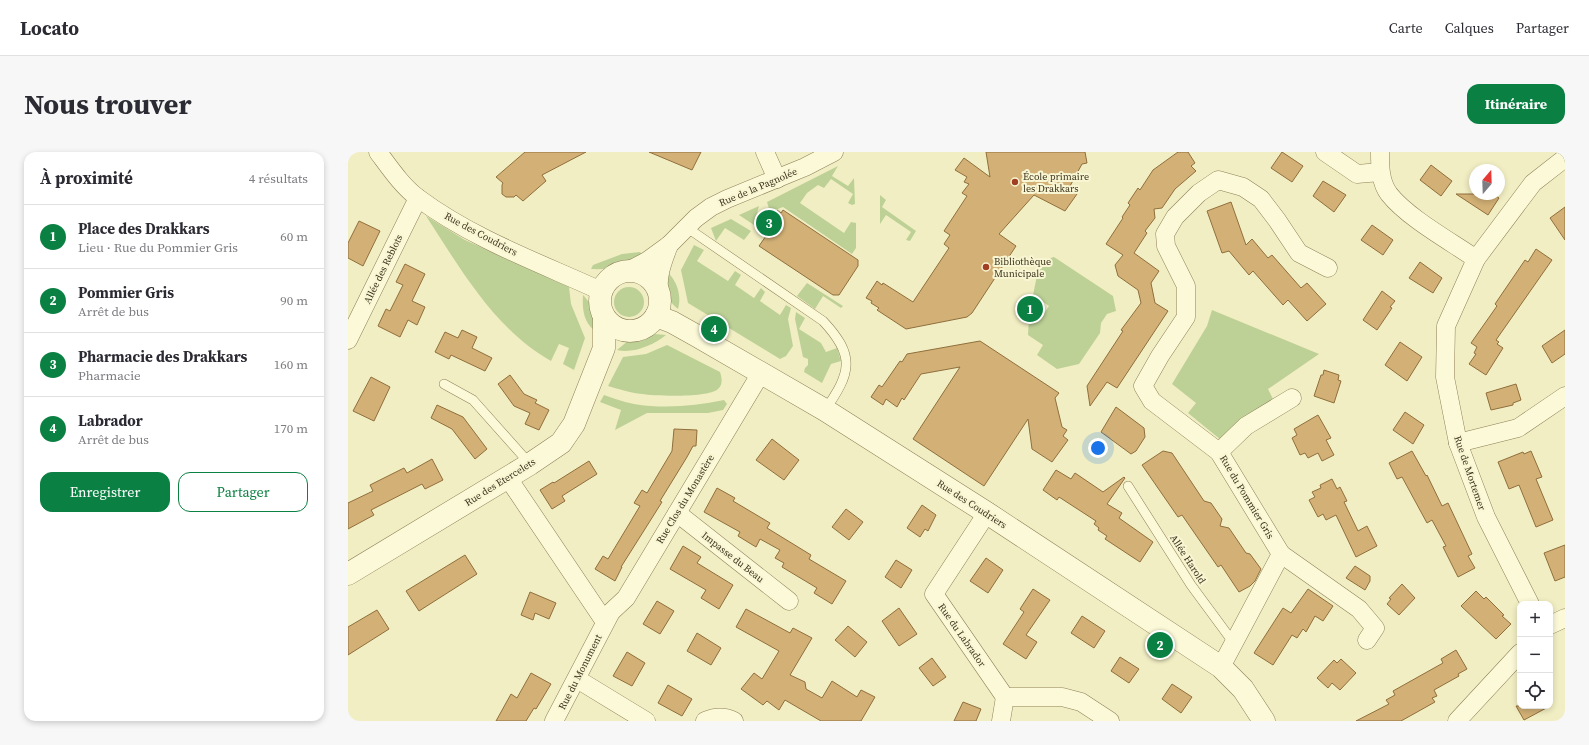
<!DOCTYPE html>
<html lang="fr">
<head>
<meta charset="utf-8">
<style>
  :root { --surface:#fff; --page:#f7f7f7; --text:#2b2b33; --muted:#7c7c81; --line:#e1e1e2; --accent:#0b8043 }
  body { margin:0; font-family:"Source Serif 4",serif; background:var(--page); color:var(--text) }
  .controls { position:absolute; right:12px; bottom:12px; display:grid; overflow:hidden; border-radius:8px; box-shadow:0 2px 6px #0003 }
  .controls button { width:36px; height:36px; display:grid; place-items:center; padding:0; border:0; border-bottom:1px solid var(--line); background:var(--surface); color:var(--text); font:20px sans-serif }
  .compass { position:absolute; left:1121px; top:12px; width:36px; height:36px; border-radius:50%; background:var(--surface); box-shadow:0 2px 6px #0003; rotate:19deg }
  .you { position:absolute; left:750px; top:296px; width:14px; height:14px; margin:-10px; border:3px solid #fff; border-radius:50%; background:#1a73e8; box-shadow:0 0 0 6px #1a73e833 }
  .badge { display:grid; place-items:center; width:26px; height:26px; border-radius:50%; background:var(--accent); color:#fff; font-size:13px; font-weight:700 }
  .pin { position:absolute; translate:-50% -50%; border:2px solid #fff; box-shadow:0 1px 4px #0006 }
  .list { margin:0; padding:0; list-style:none }
  h2 { display:flex; justify-content:space-between; align-items:center; height:52px; margin:0; padding:0 16px; font-size:17px }
  h2 small { font-size:13px; font-weight:400; color:var(--muted) }
  .list li { display:grid; grid-template-columns:26px 1fr auto; gap:12px; align-items:center; box-sizing:border-box; height:64px; padding:0 16px; border-top:1px solid var(--line) }
  .list b { display:block; font-size:15px; white-space:nowrap }
  .list p { margin:0; font-size:13px; white-space:nowrap; color:var(--muted) }
  .list em { font-size:13px; font-style:normal; color:var(--muted) }
  .actions { display:flex; gap:8px; padding:12px 16px }
  .actions a { flex:1; padding:9px 0; border:1px solid var(--accent); border-radius:12px; text-align:center; font-size:14px; color:var(--accent) }
  .actions .main { background:var(--accent); color:#fff }
  .icon { flex:none; width:22px; height:22px; fill:none; stroke:currentColor; stroke-width:2; stroke-linecap:round; stroke-linejoin:round }
  .map { position:relative; flex:none; width:1217px; height:569px; overflow:hidden; border-radius:12px }
  header { display:flex; align-items:center; gap:24px; box-sizing:border-box; height:56px; padding:0 20px; background:var(--surface); border-bottom:1px solid var(--line) }
  header strong { font-size:19px }
  nav { display:flex; gap:22px; margin-inline-start:auto; font-size:14px }
  .intro { display:flex; align-items:center; justify-content:space-between; box-sizing:border-box; height:96px; padding:0 24px }
  h1 { margin:0; font-size:28px }
  .button { padding:10px 18px; border-radius:12px; background:var(--accent); color:#fff; font-size:14px; font-weight:700 }
  main { display:flex; gap:24px; padding:0 24px }
  aside { flex:1; background:var(--surface); border-radius:12px; box-shadow:0 2px 6px #0003 }
  .map>svg:first-child { display:block }
  .green { fill:#bdd196 }
  .building { fill:#d3b176; stroke:#8f6f3c }
  .lines { fill:none; stroke-linecap:round; stroke-linejoin:round }
  .service-casing { stroke:#8e8058; stroke-width:10 }
  .minor-casing { stroke:#8e8058; stroke-width:19 }
  .tertiary-casing { stroke:#8e8058; stroke-width:23 }
  .service { stroke:#fbf9d7; stroke-width:9 }
  .minor { stroke:#fbf9d7; stroke-width:18 }
  .tertiary { stroke:#fbf9d7; stroke-width:22 }
  .poi-dot { fill:#a23e23; stroke:#f8f6d3; stroke-width:1.5 }
  .labels { text-anchor:middle; dominant-baseline:central; stroke-width:4; stroke-linejoin:round; paint-order:stroke }
  .poi-label { font-size:10px; fill:#3d331d; stroke:#f8f6d3; text-anchor:start }
  .street-label { font-size:10px; fill:#3d331d; stroke:#f8f6d3 }
</style>
</head>
<body>
<header>
<strong>Locato</strong>
<nav><a>Carte</a><a>Calques</a><a>Partager</a></nav>
</header>
<div class="intro"><h1>Nous trouver</h1><a class="button">Itinéraire</a></div>
<main>
<aside>
<h2>À proximité<small>4 résultats</small></h2>
<ul class="list">
<li><span class="badge">1</span><div><b>Place des Drakkars</b><p>Lieu · Rue du Pommier Gris</p></div><em>60 m</em></li>
<li><span class="badge">2</span><div><b>Pommier Gris</b><p>Arrêt de bus</p></div><em>90 m</em></li>
<li><span class="badge">3</span><div><b>Pharmacie des Drakkars</b><p>Pharmacie</p></div><em>160 m</em></li>
<li><span class="badge">4</span><div><b>Labrador</b><p>Arrêt de bus</p></div><em>170 m</em></li>
</ul>
<div class="actions"><a class="main">Enregistrer</a><a>Partager</a></div>
</aside>
<div class="map">
<svg width="1217" height="569" viewBox="0 0 1217 569">
  <rect width="100%" height="100%" fill="#f2eec3"/>
  <g class="green">
    <polygon points="490,14 484,24 500,34 506,26 507,52 504,53 500,51 505,42 483,27 476,36 470,33 459,41 452,51 496,81 503,70 508,71 508,96 504,102 435,55 422,60 419,50"/>
    <polygon points="532,43 538,48 534,55 568,79 562,89 558,88 563,80 538,63 532,72"/>
    <polygon points="411,54 406,73 391,63"/>
    <path d="M 78,64 L 117,88 L 221,135 L 223,152 L 237,186 L 226,218 L 215,212 L 221,196 L 211,192 L 203,209 C 147,178 112,116 78,64 Z"/>
    <polygon points="383,67 403,79 396,88 377,76 368,89 363,76"/>
    <polygon points="346,93 356,98 349,109 380,129 387,119 393,123 387,133 406,146 413,136 417,140 412,149 432,163 438,153 443,156 440,167 445,194 438,204 432,207 340,151 333,118"/>
    <path d="M 292,100 L 296,104 C 281,114 262,118 243,117 L 245,113 L 274,102 Z"/>
    <polygon points="706,105 765,144 768,159 759,162 753,171 752,181 731,212 709,217 689,203 695,193 680,183 681,166 695,163 701,154 685,143 692,109"/>
    <path d="M 319,120 C 329,128 334,145 330,157 C 315,144 318,138 319,120 Z"/>
    <polygon points="459,131 495,154 493,156 475,144 467,157 449,144"/>
    <circle cx="281" cy="150" r="15"/>
    <path d="M 235,143 C 247,156 247,163 249,180 C 236,172 234,158 235,143 Z"/>
    <polygon points="864,158 971,202 920,237 926,249 873,288 840,261 848,251 824,232 859,174"/>
    <polygon points="448,160 457,166 451,177 473,191 478,200 489,196 493,209 483,212 474,231 456,220 457,216 460,213 460,207 455,205 447,167"/>
    <path d="M 307,182 L 318,183 C 306,193 285,202 269,198 L 281,188 Z"/>
    <path d="M 319,193 L 372,220 C 374,226 375,233 370,237 C 361,246 307,244 294,242 C 282,241 271,237 260,234 L 275,205 L 298,202 Z"/>
    <path d="M 256,243 C 265,246 276,250 286,252 C 317,257 346,254 376,248 L 379,252 L 375,258 L 360,261 L 299,261 L 267,278 L 273,258 L 252,250 Z"/>
  </g>
  <g class="building">
    <polygon points="177,0 238,0 194,23 198,29 175,49 168,43 166,45 158,45 154,42 154,33 155,31 148,25"/>
    <polygon points="301,0 353,0 344,18"/>
    <polygon points="638,0 737,0 739,11 734,12 721,36 729,42 717,59 686,43 651,82 668,94 624,161 619,165 558,177 529,158 531,156 523,151 524,149 518,146 529,129 534,133 535,131 565,150 601,96 596,92 602,83 596,79 619,44 614,41 621,32 616,30 619,25 607,18 616,6 642,25"/>
    <polygon points="830,0 840,0 847,11 843,14 848,19 827,37 814,56 806,57 807,66 797,79 799,81 786,101 811,119 803,131 807,151 820,159 769,236 759,230 742,254 739,234 775,179 773,178 793,151 790,138 770,124 767,113 775,103 758,92 775,66 774,65 782,53 780,51 790,36 792,38 805,18"/>
    <polygon points="934,0 955,14 944,30 923,16"/>
    <polygon points="1083,13 1104,29 1093,44 1072,28"/>
    <polygon points="975,29 998,43 986,60 965,44"/>
    <polygon points="1108,42 1145,42 1151,46 1140,63"/>
    <polygon points="883,50 898,93 904,87 920,106 924,103 953,136 959,131 978,152 959,169 940,148 935,153 905,119 901,123 881,99 874,101 859,59"/>
    <polygon points="1217,55 1217,88 1202,66"/>
    <polygon points="429,58 433,61 435,58 510,108 510,114 491,143 485,143 411,94 418,84 414,81 414,67 419,62 427,61"/>
    <polygon points="11,69 32,79 15,114 0,106 0,91"/>
    <polygon points="1024,73 1045,88 1035,103 1013,88"/>
    <polygon points="1188,97 1204,108 1148,188 1151,190 1149,192 1155,196 1138,223 1121,212 1128,202 1126,201 1129,195 1123,191 1149,154 1147,152 1177,108 1180,110"/>
    <polygon points="1072,110 1094,126 1085,141 1061,126"/>
    <polygon points="57,112 77,122 64,149 77,155 69,173 60,168 52,185 30,174 38,157 42,159 55,133 48,130"/>
    <polygon points="1034,139 1047,149 1042,155 1044,156 1029,178 1015,168"/>
    <polygon points="114,178 129,185 124,196 144,206 137,219 103,203 101,207 87,200 97,180 110,186"/>
    <polygon points="1217,178 1217,202 1204,211 1194,194"/>
    <polygon points="632,189 711,241 707,246 714,275 719,278 715,284 720,288 704,310 684,297 680,267 636,334 565,287 612,215 573,222 556,248 554,246 549,255 538,247 535,253 523,245 531,233 534,235 552,209 554,210 559,202"/>
    <polygon points="1052,190 1074,205 1059,229 1037,213"/>
    <polygon points="976,218 991,223 990,228 993,229 986,251 966,244 973,223 975,223"/>
    <polygon points="162,223 176,242 189,248 187,251 201,258 191,278 177,272 182,261 166,254 150,232"/>
    <polygon points="23,225 42,235 26,269 5,259"/>
    <polygon points="1168,232 1173,248 1165,251 1165,253 1143,258 1138,241"/>
    <polygon points="89,253 115,265 139,297 127,307 104,277 83,266"/>
    <polygon points="768,255 796,276 797,285 788,299 783,302 753,280"/>
    <polygon points="1057,260 1076,273 1065,292 1045,278"/>
    <polygon points="970,263 983,286 978,288 986,303 974,309 970,301 960,306 957,301 952,303 944,286 949,283 946,277"/>
    <polygon points="326,277 349,278 348,294 345,294 339,305 312,349 314,350 273,415 274,415 267,429 247,417 255,404 260,407 292,354 286,351 294,338 299,341 324,299"/>
    <polygon points="424,287 451,308 436,328 408,308"/>
    <polygon points="815,299 824,301 856,349 863,351 874,367 872,374 881,376 898,401 902,402 913,417 907,429 902,434 891,440 873,413 870,415 834,363 830,365 794,313"/>
    <polygon points="1064,299 1078,324 1079,323 1094,354 1100,351 1124,402 1120,404 1127,416 1110,425 1095,395 1098,394 1084,368 1079,371 1054,325 1049,327 1041,311"/>
    <polygon points="1183,299 1194,325 1188,327 1205,368 1188,375 1171,333 1161,337 1150,310 1175,300 1176,302"/>
    <polygon points="84,307 95,328 77,337 74,332 23,358 26,363 0,377 0,351 25,339 22,333 56,316 59,321"/>
    <polygon points="241,309 249,322 214,344 217,349 204,357 192,338 205,330 206,331"/>
    <polygon points="708,318 723,327 727,321 755,340 776,325 777,326 759,352 774,361 771,366 805,390 792,410 757,387 759,384 750,378 751,376 746,372 748,369 711,345 709,348 695,338"/>
    <polygon points="984,327 989,337 992,335 999,349 996,350 1010,379 1019,374 1029,394 1008,405 988,363 978,368 975,362 970,365 961,348 967,345 964,340 973,336 972,333"/>
    <polygon points="369,336 387,346 385,349 422,371 419,376 463,403 461,407 498,429 484,452 466,441 469,436 434,415 436,411 427,406 432,398 412,387 408,395 390,384 392,380 356,360"/>
    <polygon points="574,353 588,363 580,379 577,377 572,385 559,376"/>
    <polygon points="498,357 515,370 501,388 484,375"/>
    <polygon points="1217,393 1217,425 1207,429 1196,401"/>
    <polygon points="335,394 353,405 349,411 385,433 371,457 353,446 358,438 322,417"/>
    <polygon points="117,403 129,422 71,459 58,439"/>
    <polygon points="638,406 655,418 640,441 622,429"/>
    <polygon points="548,408 564,418 553,436 537,425"/>
    <polygon points="1007,414 1022,424 1022,429 1017,438 998,426"/>
    <polygon points="1054,432 1067,446 1051,463 1039,452 1043,447 1041,446"/>
    <polygon points="685,437 702,448 678,483 689,490 678,507 655,492 676,460 672,457"/>
    <polygon points="960,437 985,454 975,469 967,464 958,480 955,477 949,486 944,483 925,513 906,501 935,456 943,461"/>
    <polygon points="1128,439 1136,447 1138,445 1156,463 1154,464 1163,472 1148,487 1113,454"/>
    <polygon points="182,440 208,451 201,467 187,461 185,468 173,463"/>
    <polygon points="309,449 326,459 312,482 295,472"/>
    <polygon points="551,456 569,482 551,494 534,469"/>
    <polygon points="398,457 442,481 445,476 464,486 442,523 457,530 458,537 474,546 484,529 509,545 513,538 527,545 513,569 473,569 437,548 431,558 419,549 415,553 393,537 406,521 414,527 431,499 388,475"/>
    <polygon points="29,458 41,477 0,503 0,475"/>
    <polygon points="734,464 757,479 746,496 723,481"/>
    <polygon points="500,474 519,490 507,505 487,488"/>
    <polygon points="349,481 373,496 363,513 339,499"/>
    <polygon points="1108,498 1119,517 1110,522 1111,524 1086,538 1089,544 1084,546 1087,550 1053,569 1008,569 1041,552 1038,548 1047,543 1045,539 1095,511 1093,507"/>
    <polygon points="279,500 297,511 284,534 265,524"/>
    <polygon points="772,505 791,517 781,531 763,519"/>
    <polygon points="584,506 598,525 585,534 571,516"/>
    <polygon points="993,507 1008,521 992,538 984,531 980,536 969,526 986,508 989,511"/>
    <polygon points="183,521 203,532 188,557 186,556 178,569 148,569 163,542 169,546"/>
    <polygon points="824,532 844,545 833,561 814,547"/>
    <polygon points="320,533 344,547 334,564 310,551"/>
    <polygon points="615,550 633,557 628,569 606,569"/>
    <polygon points="1168,554 1202,554 1176,568"/>
  </g>
  <g class="lines">
    <defs>
      <g id="service">
        <path d="M 338,75 L 475,169 C 508,204 503,221 477,258"/>
        <polyline points="96,232 125,248 182,312"/>
        <polyline points="780,334 843,433 885,490"/>
      </g>
      <g id="minor">
        <path d="M 30,0 C 42,16 54,34 70,46 C 125,87 192,111 253,139"/>
        <polyline points="417,0 429,27"/>
        <polyline points="977,0 1009,22 1032,20"/>
        <path d="M 1032,0 C 1032,14 1032,30 1041,42 C 1060,66 1102,89 1128,107"/>
        <polyline points="280,119 299,109 321,93 348,66 363,55 379,47 457,15 486,0"/>
        <path d="M 311,141 C 309,123 315,109 321,93"/>
        <polyline points="0,188 70,46"/>
        <polyline points="1110,291 1170,276 1217,244"/>
        <polyline points="871,300 898,274 944,246"/>
        <polyline points="160,326 257,470"/>
        <polyline points="329,361 441,449"/>
        <polyline points="639,361 586,442 657,545"/>
        <polyline points="933,402 1011,457 1027,476 1019,488"/>
        <polyline points="1182,452 1138,365 1110,291 1097,225 1098,174 1128,107 1185,31 1217,6"/>
        <polyline points="1202,473 1217,466"/>
        <polyline points="873,515 933,402 871,300 804,249 795,234 812,204 838,165 838,134 818,94 817,82 827,65 851,41 870,28 895,35 913,47 929,68 951,101 980,116"/>
        <polyline points="229,527 298,569"/>
        <polyline points="657,545 714,545 733,550 762,569"/>
        <polyline points="206,569 263,460 278,446 413,221"/>
        <path d="M 357,569 C 366,565 376,564 386,569"/>
        <polyline points="653,569 657,545"/>
        <polyline points="1109,569 1172,501"/>
      </g>
      <g id="tertiary">
        <circle cx="282" cy="149" r="30"/>
        <polyline points="308,164 324,170 349,184 477,258 639,361 873,515 895,537 916,569"/>
        <polyline points="0,422 182,312 213,291 226,272 256,196 256,165"/>
      </g>
    </defs>
    <use href="#service" class="service-casing"/>
    <use href="#minor" class="minor-casing"/>
    <use href="#tertiary" class="tertiary-casing"/>
    <use href="#service" class="service"/>
    <use href="#minor" class="minor"/>
    <use href="#tertiary" class="tertiary"/>
  </g>
  <g class="poi-dot">
    <circle cx="667" cy="30" r="4"/>
    <circle cx="638" cy="115" r="4"/>
  </g>
  <g class="labels">
    <g class="poi-label">
      <text x="675" y="24">École primaire<tspan x="675" dy="12">les Drakkars</tspan></text>
      <text x="646" y="109">Bibliothèque<tspan x="646" dy="12">Municipale</tspan></text>
    </g>
    <g class="street-label">
      <text transform="translate(410 35) rotate(-23)">Rue de la Pagnolée</text>
      <text transform="translate(133 82) rotate(28)">Rue des Coudriers</text>
      <text transform="translate(35 117) rotate(-64)">Allée des Reblots</text>
      <text transform="translate(1122 321) rotate(71)">Rue de Mortemer</text>
      <text transform="translate(152 330) rotate(-32)">Rue des Etercelets</text>
      <text transform="translate(899 345) rotate(59)">Rue du Pommier Gris</text>
      <text transform="translate(337 347) rotate(-59)">Rue Clos du Monastère</text>
      <text transform="translate(624 352) rotate(33)">Rue des Coudriers</text>
      <text transform="translate(385 405) rotate(38)">Impasse du Beau</text>
      <text transform="translate(840 407) rotate(57)">Allée Harold</text>
      <text transform="translate(614 483) rotate(55)">Rue du Labrador</text>
      <text transform="translate(232 520) rotate(-63)">Rue du Monument</text>
    </g>
  </g>
</svg>
<div class="controls">
<button>+</button>
<button>−</button>
<button><svg class="icon" aria-label="locate" viewBox="0 0 24 24"><circle cx="12" cy="12" r="6"/><path d="M12 2v4M12 18v4M2 12h4M18 12h4"/></svg></button>
</div>
<svg class="compass" viewBox="-18 -18 36 36"><path d="M0-13l5 13h-10z" fill="#e53935"/><path d="M0 13l5-13h-10z" fill="#7c7c81"/></svg>
<div class="you"></div>
<div class="pin badge" style="left:682px;top:157px">1</div>
<div class="pin badge" style="left:812px;top:493px">2</div>
<div class="pin badge" style="left:421px;top:71px">3</div>
<div class="pin badge" style="left:366px;top:177px">4</div>
</div>
</main>
</body>
</html>
